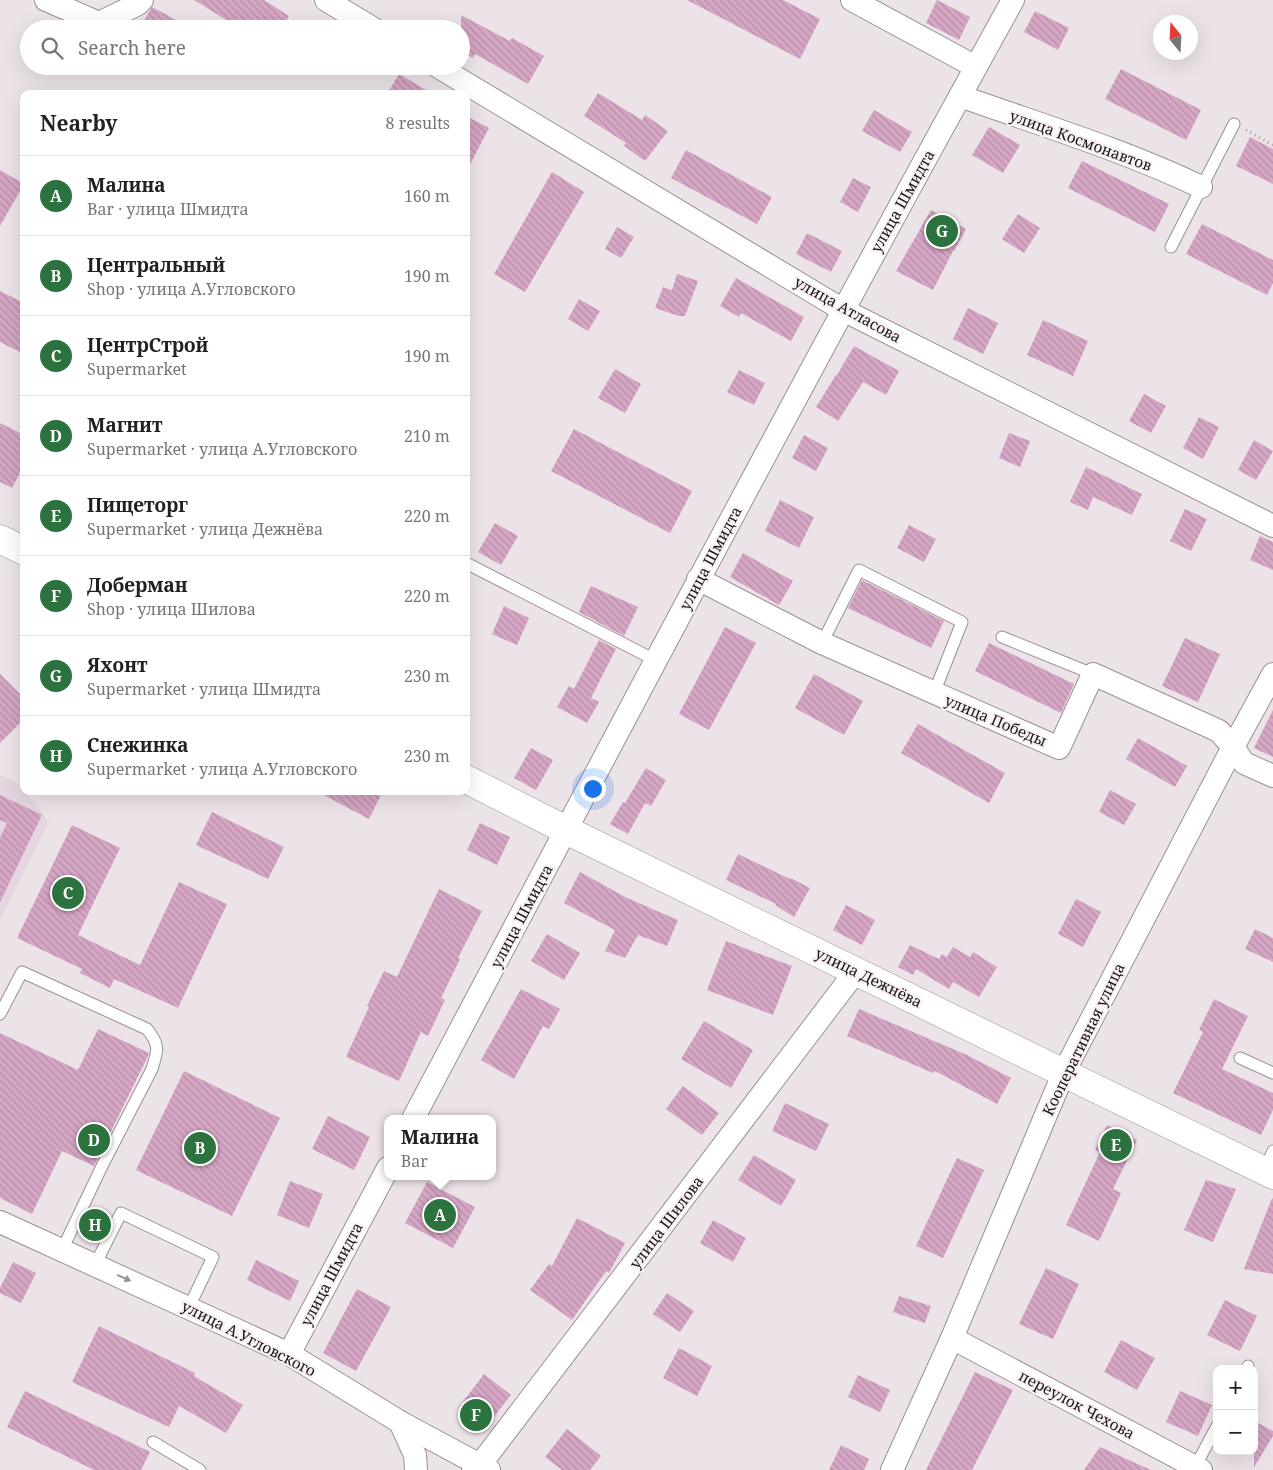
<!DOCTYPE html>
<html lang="en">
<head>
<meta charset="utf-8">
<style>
  :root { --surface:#fff; --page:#f2f2f2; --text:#202124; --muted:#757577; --line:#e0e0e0; --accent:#2b723e }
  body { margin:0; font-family:"Noto Serif",serif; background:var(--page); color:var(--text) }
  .controls { position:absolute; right:15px; bottom:15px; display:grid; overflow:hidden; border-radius:10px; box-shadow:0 5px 20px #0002 }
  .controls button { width:45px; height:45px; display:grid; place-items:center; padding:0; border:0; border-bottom:1px solid var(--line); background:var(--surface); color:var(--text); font:25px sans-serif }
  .compass { position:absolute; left:1153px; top:15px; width:45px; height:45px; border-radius:50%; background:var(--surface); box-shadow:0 5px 20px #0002; rotate:342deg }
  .you { position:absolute; left:592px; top:788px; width:18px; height:18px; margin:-12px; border:4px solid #fff; border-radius:50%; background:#1a73e8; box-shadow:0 0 0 8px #1a73e833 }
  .badge { display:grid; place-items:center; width:32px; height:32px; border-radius:50%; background:var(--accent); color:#fff; font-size:16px; font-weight:700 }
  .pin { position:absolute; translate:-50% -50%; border:2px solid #fff; box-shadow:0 1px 5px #0006 }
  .popup { position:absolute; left:384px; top:1115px; width:112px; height:65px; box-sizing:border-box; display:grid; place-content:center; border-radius:10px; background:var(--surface); filter:drop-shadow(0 1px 4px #0005); font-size:16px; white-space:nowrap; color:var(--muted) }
  .popup b { font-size:19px; color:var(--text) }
  .popup::after { content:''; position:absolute; left:50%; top:100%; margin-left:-10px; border:10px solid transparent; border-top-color:var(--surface) }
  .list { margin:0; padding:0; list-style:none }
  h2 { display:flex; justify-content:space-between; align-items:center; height:65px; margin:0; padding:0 20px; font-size:21px }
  h2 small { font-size:16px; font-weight:400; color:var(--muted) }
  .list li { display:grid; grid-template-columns:32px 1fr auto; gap:15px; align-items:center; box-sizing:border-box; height:80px; padding:0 20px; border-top:1px solid var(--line) }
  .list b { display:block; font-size:19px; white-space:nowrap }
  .list p { margin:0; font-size:16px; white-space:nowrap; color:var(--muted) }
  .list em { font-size:16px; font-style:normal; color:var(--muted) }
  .icon { flex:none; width:28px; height:28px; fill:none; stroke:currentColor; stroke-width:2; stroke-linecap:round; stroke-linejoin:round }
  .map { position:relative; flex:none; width:1273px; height:1470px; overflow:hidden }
  .search { position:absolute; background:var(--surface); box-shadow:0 5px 20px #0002; left:20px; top:20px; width:450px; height:55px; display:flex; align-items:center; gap:12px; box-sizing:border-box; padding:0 18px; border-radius:28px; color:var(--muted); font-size:19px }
  .panel { position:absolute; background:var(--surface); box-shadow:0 5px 20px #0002; left:20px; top:90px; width:450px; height:705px; border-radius:10px }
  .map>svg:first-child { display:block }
  .built { fill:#e5d5df }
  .building { fill:url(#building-back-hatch) }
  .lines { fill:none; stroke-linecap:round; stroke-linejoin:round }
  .service-casing { stroke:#999096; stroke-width:13 }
  .minor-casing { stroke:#999096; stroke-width:24 }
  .secondary-casing { stroke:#999096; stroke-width:29 }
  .path { stroke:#a29b9f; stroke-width:3; stroke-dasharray:1 4; stroke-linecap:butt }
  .service { stroke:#fff; stroke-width:11 }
  .minor { stroke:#fff; stroke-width:22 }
  .secondary { stroke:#fff; stroke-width:28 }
  .oneway { fill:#979697 }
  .labels { text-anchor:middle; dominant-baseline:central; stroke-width:4.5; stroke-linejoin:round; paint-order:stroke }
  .street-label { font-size:15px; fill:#181517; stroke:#f9f0f6 }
</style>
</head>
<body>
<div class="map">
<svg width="1273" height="1470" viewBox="0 0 1273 1470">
  <defs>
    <pattern id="building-back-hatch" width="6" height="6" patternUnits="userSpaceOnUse" patternTransform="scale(1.25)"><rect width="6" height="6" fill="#d6a6c5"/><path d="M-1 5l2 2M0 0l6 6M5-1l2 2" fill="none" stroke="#b78ea8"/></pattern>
  </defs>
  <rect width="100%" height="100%" fill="#ece3e8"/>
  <polygon class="built" points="0,775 20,784 24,791 25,791 49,822 0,920"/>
  <g class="building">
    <polygon points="194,0 264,0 289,16 281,29 241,29"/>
    <polygon points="687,0 783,0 820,19 800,59"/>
    <polygon points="937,0 970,17 959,40 926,23"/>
    <polygon points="152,7 193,29 139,29"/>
    <polygon points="1035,11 1069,28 1058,50 1024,32"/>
    <polygon points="461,15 510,41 512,38 544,56 528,84 475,54 473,58 461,52"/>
    <polygon points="1121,69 1201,110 1186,140 1105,99"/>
    <polygon points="399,74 433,94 387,94"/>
    <polygon points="598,93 642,120 645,115 668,131 645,161 624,146 626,143 584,116"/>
    <polygon points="874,110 912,132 900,152 862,131"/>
    <polygon points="466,116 489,128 466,172"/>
    <polygon points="989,127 1020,145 1003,173 972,155"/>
    <polygon points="1250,137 1273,149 1273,184 1236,166"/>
    <polygon points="686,150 772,197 757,224 671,178"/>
    <polygon points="1082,161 1169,204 1155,232 1068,188"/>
    <polygon points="0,170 24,184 0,226"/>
    <polygon points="552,172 584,192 525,292 494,274"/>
    <polygon points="853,178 871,187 858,212 840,202"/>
    <polygon points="931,210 966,229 954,251 953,251 933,290 896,271"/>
    <polygon points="1018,214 1040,228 1024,253 1002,239"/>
    <polygon points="1202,224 1273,260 1273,283 1267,295 1186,254"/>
    <polygon points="617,227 634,237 621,258 605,249"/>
    <polygon points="807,233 842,251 831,272 796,254"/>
    <polygon points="677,274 698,281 685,316 679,316 655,308 663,287 672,290"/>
    <polygon points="736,278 804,317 791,341 741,313 739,317 720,306"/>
    <polygon points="0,291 24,303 24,354 0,342"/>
    <polygon points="579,299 600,311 588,331 568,319"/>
    <polygon points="968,308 998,323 983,354 953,339"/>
    <polygon points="1043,320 1088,341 1073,376 1027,355"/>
    <polygon points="854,346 899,371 886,395 863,382 838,421 816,407 836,375 837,375"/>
    <polygon points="615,369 641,384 625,413 598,398"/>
    <polygon points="739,370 765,383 754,405 727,392"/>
    <polygon points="1144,394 1166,406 1151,433 1129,421"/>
    <polygon points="1199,417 1219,427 1203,459 1183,448"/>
    <polygon points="0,423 24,435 24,465 12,488 0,482"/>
    <polygon points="574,429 692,491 670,533 551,471"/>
    <polygon points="1009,433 1030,441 1020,467 999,458"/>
    <polygon points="804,435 828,448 816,471 792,458"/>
    <polygon points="1254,440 1273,451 1256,480 1238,470"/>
    <polygon points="1086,467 1142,494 1132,515 1093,497 1088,510 1070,502"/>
    <polygon points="780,500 814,517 799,548 765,531"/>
    <polygon points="1185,509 1207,519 1191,551 1170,541"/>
    <polygon points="495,523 518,536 501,565 478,552"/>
    <polygon points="909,525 936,539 924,562 897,548"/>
    <polygon points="1260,536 1273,542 1273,570 1250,560"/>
    <polygon points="743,553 793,581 779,605 730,577"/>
    <polygon points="862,580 944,621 931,648 848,608"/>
    <polygon points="591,586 638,607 624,636 579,612"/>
    <polygon points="504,606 529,618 517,645 492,634"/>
    <polygon points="725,627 756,643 709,730 679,714"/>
    <polygon points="1185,638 1220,654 1198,702 1162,686"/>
    <polygon points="599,640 616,649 591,698 599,702 587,723 557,707 569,686 574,689"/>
    <polygon points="989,643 1074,684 1061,713 975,671"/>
    <polygon points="0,674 24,698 24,719 0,743"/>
    <polygon points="814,674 863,701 844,735 795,708"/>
    <polygon points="1273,710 1273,757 1254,748"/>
    <polygon points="918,724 1005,773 989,803 901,753"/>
    <polygon points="1138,738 1187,766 1175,787 1126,759"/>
    <polygon points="531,748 553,760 536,790 514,778"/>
    <polygon points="646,768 666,780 651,806 645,803 628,834 610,824 623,802 625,803"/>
    <polygon points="1110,790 1136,804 1124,825 1099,812"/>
    <polygon points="316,791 383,791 369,819"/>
    <polygon points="0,795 42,815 0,902 0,838 7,823 0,820"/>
    <polygon points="212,812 284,847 268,879 196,845"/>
    <polygon points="480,823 510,837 497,865 467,850"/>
    <polygon points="72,825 120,848 78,935 140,965 179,882 227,904 178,1008 114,979 110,988 80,973 82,969 17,938"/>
    <polygon points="738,854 790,879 791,878 810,888 794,917 775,905 776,904 726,880"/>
    <polygon points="580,872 627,898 678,920 667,946 638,935 625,958 605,951 615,930 564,903"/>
    <polygon points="439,889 482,911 458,958 460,959 441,998 445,1000 428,1036 421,1032 399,1081 346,1057 369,1007 367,1006 384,971 397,977"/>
    <polygon points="1076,899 1101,912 1083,947 1058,934"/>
    <polygon points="846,905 875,920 862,945 833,930"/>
    <polygon points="1255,929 1273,938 1273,962 1245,949"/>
    <polygon points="547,934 580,953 564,980 531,961"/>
    <polygon points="726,941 792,966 773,1015 707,990"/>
    <polygon points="910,945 939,959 942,954 947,957 953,947 970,957 973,952 997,967 979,997 953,982 949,989 916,969 913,975 898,967"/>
    <polygon points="521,989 560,1009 549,1029 543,1026 514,1079 481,1060"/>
    <polygon points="1214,999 1248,1016 1222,1069 1273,1093 1273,1110 1261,1135 1173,1093 1203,1032 1199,1030"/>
    <polygon points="859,1009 967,1055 1011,1078 997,1104 935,1071 933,1073 847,1036"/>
    <polygon points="704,1021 753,1050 731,1088 681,1059"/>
    <polygon points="98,1029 149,1053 147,1058 94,1166 62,1151 32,1214 0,1198 0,1033 78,1070"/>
    <polygon points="184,1071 280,1118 232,1216 136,1170"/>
    <polygon points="683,1086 719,1113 702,1135 666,1109"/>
    <polygon points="785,1103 829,1124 816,1151 772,1131"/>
    <polygon points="328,1116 370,1137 354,1170 312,1149"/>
    <polygon points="1107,1125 1137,1140 1113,1189 1121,1193 1099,1241 1066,1225 1100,1152 1095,1150"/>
    <polygon points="754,1155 796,1180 781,1206 738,1180"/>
    <polygon points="957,1158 984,1170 943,1258 916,1246"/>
    <polygon points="1206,1180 1236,1189 1213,1242 1184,1230"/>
    <polygon points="290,1181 323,1194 309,1228 277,1215"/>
    <polygon points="427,1182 475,1207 453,1248 405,1223"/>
    <polygon points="1272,1198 1273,1199 1273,1274 1244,1269"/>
    <polygon points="90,1211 108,1220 99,1238 81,1229"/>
    <polygon points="577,1218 625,1243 609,1273 606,1271 572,1320 530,1290 549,1264 552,1266"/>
    <polygon points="713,1220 746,1238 733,1262 700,1243"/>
    <polygon points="256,1260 299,1281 290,1301 247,1280"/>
    <polygon points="13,1262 36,1273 21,1303 0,1293 0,1288"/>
    <polygon points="1046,1268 1079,1284 1053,1339 1019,1324"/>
    <polygon points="357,1289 391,1307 356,1371 323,1353"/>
    <polygon points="667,1293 694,1311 680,1332 653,1314"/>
    <polygon points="899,1296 931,1306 925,1323 893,1312"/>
    <polygon points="1225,1300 1257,1316 1240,1351 1207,1335"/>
    <polygon points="99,1326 195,1373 194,1376 243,1405 226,1433 179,1406 169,1427 72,1382"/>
    <polygon points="1121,1340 1155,1358 1137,1390 1104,1372"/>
    <polygon points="679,1348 712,1366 697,1396 663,1378"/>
    <polygon points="975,1372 1013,1390 972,1470 926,1470"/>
    <polygon points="484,1374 511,1395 485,1428 459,1407"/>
    <polygon points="858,1375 890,1390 880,1412 848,1397"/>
    <polygon points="25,1391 150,1452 141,1470 94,1470 7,1427"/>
    <polygon points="1180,1391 1212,1405 1198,1436 1166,1422"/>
    <polygon points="1254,1421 1273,1431 1273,1436 1254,1467"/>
    <polygon points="567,1429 601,1456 590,1470 562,1470 545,1457"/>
    <polygon points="841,1445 869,1459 864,1470 829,1470"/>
    <polygon points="1100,1447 1151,1470 1084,1470"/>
  </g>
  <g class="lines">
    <defs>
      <g id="service">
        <polyline points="1171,247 1234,124"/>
        <polyline points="466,563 655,660"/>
        <polyline points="1002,637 1093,674"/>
        <polyline points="822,643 859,570 962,622 934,693"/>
        <path d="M 0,1014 L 22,972 L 147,1029 C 160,1045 158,1050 152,1069 L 103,1164 L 62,1250"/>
        <polyline points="1240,1058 1273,1073"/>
        <polyline points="1264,1170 1273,1151"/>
        <polyline points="95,1265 121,1213 213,1257 189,1307"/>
        <polyline points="1247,1369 1248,1366"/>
        <polyline points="153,1442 200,1470"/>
        <polyline points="1195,1467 1217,1426"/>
      </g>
      <g id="minor">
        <polyline points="46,0 99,23 138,4 142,0"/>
        <polyline points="326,0 374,29"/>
        <polyline points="852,0 976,67"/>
        <polyline points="437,66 843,310 1273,526"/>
        <path d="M 960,96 C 1041,125 1124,150 1201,187"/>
        <polyline points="698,579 822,643 1059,748 1093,674 1219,731 1233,747 1244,763 1273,776"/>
        <path d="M 413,1119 C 611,745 808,370 1013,0"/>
        <polyline points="0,1222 289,1354 400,1422 489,1470"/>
        <polyline points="952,1338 1201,1470"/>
        <polyline points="289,1354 388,1168"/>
        <polyline points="400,1422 415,1455 416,1470"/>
        <polyline points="473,1470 480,1465 856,971"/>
        <polyline points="892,1470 952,1338 1064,1072 1233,747 1273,674"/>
      </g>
      <g id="secondary">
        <polyline points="0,539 24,551"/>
        <polyline points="466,779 566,830 1273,1175"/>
      </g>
    </defs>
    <use href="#service" class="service-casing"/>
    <use href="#minor" class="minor-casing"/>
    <use href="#secondary" class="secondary-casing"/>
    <polyline class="path" points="1246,130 1273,145"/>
    <use href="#service" class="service"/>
    <use href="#minor" class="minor"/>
    <use href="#secondary" class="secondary"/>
  </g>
  <defs><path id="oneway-solid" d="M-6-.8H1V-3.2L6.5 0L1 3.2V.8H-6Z" transform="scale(1.25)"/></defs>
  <use class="oneway" href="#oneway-solid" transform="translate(124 1278) rotate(24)"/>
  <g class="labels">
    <g class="street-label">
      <text transform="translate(1081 140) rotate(20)">улица Космонавтов</text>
      <text transform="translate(902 201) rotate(-61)">улица Шмидта</text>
      <text transform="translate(848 309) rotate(29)">улица Атласова</text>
      <text transform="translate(710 558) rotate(-62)">улица Шмидта</text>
      <text transform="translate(996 720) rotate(23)">улица Победы</text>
      <text transform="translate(521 916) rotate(-62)">улица Шмидта</text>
      <text transform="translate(869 977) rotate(26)">улица Дежнёва</text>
      <text transform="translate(1083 1039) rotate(-64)">Кооперативная улица</text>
      <text transform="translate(666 1222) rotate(-53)">улица Шилова</text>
      <text transform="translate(331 1274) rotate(-62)">улица Шмидта</text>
      <text transform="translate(249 1338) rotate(27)">улица А.Угловского</text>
      <text transform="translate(1077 1404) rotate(28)">переулок Чехова</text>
    </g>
  </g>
</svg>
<div class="controls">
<button>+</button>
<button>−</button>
</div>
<svg class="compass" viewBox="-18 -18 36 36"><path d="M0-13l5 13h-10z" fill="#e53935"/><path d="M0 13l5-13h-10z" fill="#757577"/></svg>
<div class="you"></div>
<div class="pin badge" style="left:440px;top:1215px">A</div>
<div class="popup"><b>Малина</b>Bar</div>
<div class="pin badge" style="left:200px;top:1148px">B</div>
<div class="pin badge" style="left:68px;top:893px">C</div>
<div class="pin badge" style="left:94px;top:1140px">D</div>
<div class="pin badge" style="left:1116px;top:1145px">E</div>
<div class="pin badge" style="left:476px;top:1415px">F</div>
<div class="pin badge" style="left:942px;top:231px">G</div>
<div class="pin badge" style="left:95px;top:1225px">H</div>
<div class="search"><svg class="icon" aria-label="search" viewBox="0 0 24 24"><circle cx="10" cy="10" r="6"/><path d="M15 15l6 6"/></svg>Search here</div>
<section class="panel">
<h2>Nearby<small>8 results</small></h2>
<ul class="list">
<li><span class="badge">A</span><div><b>Малина</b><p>Bar · улица Шмидта</p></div><em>160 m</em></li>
<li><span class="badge">B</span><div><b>Центральный</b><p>Shop · улица А.Угловского</p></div><em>190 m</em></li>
<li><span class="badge">C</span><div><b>ЦентрСтрой</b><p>Supermarket</p></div><em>190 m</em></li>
<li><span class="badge">D</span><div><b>Магнит</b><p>Supermarket · улица А.Угловского</p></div><em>210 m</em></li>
<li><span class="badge">E</span><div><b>Пищеторг</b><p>Supermarket · улица Дежнёва</p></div><em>220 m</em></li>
<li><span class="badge">F</span><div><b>Доберман</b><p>Shop · улица Шилова</p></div><em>220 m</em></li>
<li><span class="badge">G</span><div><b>Яхонт</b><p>Supermarket · улица Шмидта</p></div><em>230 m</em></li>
<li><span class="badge">H</span><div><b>Снежинка</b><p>Supermarket · улица А.Угловского</p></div><em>230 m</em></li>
</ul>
</section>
</div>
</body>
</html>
